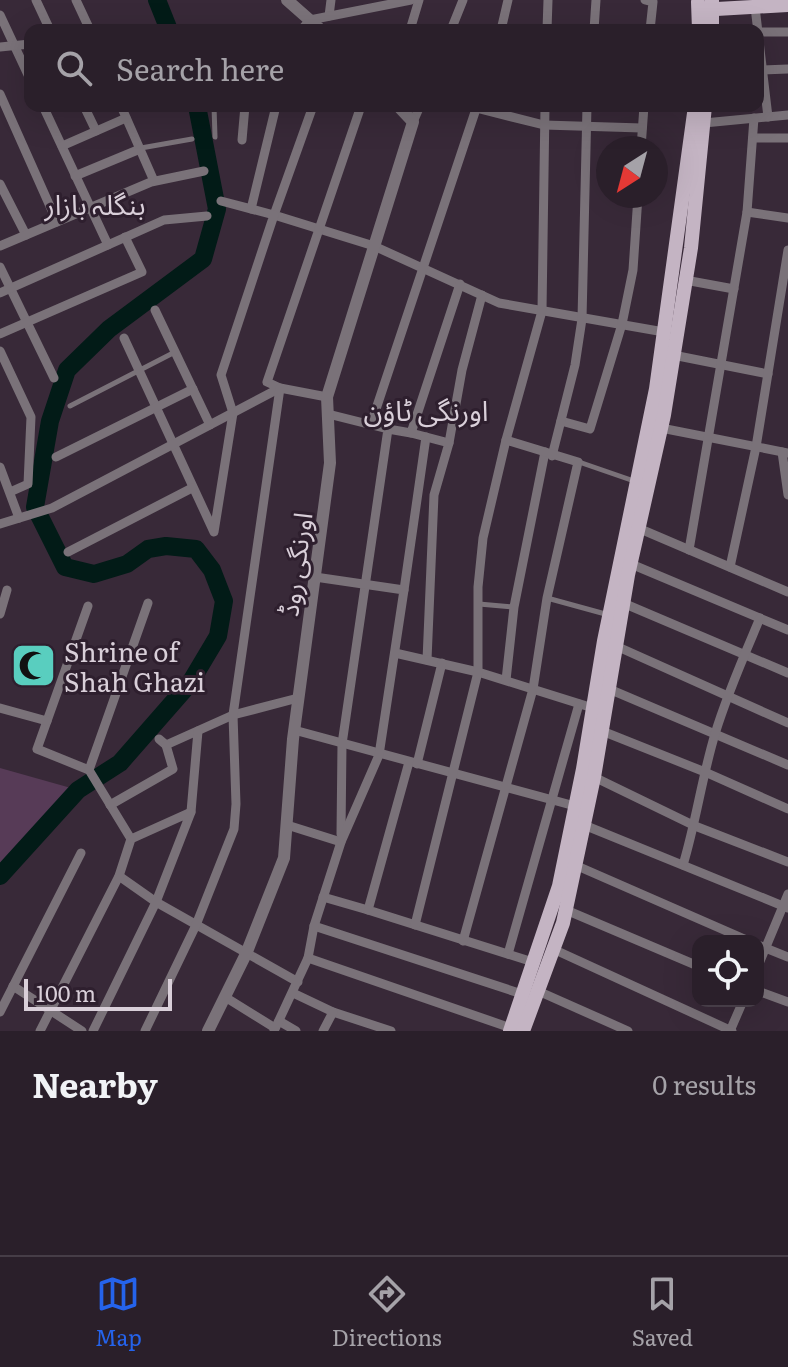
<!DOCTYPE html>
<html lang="en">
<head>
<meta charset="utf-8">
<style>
  :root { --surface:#2a1f2a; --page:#322732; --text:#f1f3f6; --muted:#a5a2a8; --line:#463d47; --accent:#2563eb }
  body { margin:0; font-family:Literata,"Noto Sans Arabic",serif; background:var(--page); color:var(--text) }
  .controls { position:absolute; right:24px; bottom:24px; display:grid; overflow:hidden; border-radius:16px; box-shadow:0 8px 32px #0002 }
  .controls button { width:72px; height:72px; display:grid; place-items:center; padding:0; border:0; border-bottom:2px solid var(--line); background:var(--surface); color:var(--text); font:40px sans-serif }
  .compass { position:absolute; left:596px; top:136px; width:72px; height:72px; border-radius:50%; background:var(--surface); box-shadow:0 8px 32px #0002; rotate:216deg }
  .scale { position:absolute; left:24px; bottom:20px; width:148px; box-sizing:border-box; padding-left:8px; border:4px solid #d9cfd9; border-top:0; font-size:22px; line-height:28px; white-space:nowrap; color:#d9cfd9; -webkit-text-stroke:6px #2e1f2e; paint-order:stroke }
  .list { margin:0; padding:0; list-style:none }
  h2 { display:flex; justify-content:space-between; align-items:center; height:104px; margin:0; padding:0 32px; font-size:34px }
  h2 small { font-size:26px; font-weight:400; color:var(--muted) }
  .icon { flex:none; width:44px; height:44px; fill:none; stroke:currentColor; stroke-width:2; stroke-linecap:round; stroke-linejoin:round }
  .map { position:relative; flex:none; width:788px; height:1031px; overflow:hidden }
  .search { position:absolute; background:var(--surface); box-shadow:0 8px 32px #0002; left:24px; right:24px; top:24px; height:88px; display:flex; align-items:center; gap:20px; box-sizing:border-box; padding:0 28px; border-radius:16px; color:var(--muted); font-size:30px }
  .sheet { height:224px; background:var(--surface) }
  nav { display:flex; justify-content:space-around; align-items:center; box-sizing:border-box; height:112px; border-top:2px solid var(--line); background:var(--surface); font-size:22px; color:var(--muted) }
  nav a { display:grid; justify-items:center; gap:4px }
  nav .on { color:var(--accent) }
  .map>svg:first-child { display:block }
  .green { fill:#573b57 }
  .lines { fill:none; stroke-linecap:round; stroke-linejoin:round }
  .river { stroke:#021b17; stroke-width:18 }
  .service { stroke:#7a7279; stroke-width:5 }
  .minor { stroke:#7a7279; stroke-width:9 }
  .tertiary { stroke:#7a7279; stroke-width:12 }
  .primary { stroke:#c4b4c3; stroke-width:14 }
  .labels { text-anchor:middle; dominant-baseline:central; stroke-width:6; stroke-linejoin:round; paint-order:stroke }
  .street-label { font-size:26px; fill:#d9cfd9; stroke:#2e1f2e }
  .poi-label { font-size:26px; fill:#d9cfd9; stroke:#2e1f2e; text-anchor:start }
  .neighbourhood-label { font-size:28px; fill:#d9cfd9; stroke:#2e1f2e }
</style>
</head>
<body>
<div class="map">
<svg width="788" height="1031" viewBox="0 0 788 1031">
  <rect width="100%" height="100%" fill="#382938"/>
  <polygon class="green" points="0,768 71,788 0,866"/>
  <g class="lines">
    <g class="river">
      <polyline points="157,0 169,30"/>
      <polyline points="0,876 78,790 120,763 190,683 218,636 224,601 212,570 196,549 166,546 148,549 127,564 94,574 65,567 35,507 50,421 67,370 109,329 203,259 217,209 197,106"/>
    </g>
    <g class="service">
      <polyline points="214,106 215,137"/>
      <polyline points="141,148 192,139"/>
      <polyline points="70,406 175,352"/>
      <polyline points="579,462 634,481"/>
      <polyline points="547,598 609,615"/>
      <polyline points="479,604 513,607"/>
    </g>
    <g class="minor">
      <polyline points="36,0 50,30"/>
      <polyline points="76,0 90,30"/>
      <polyline points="645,0 653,2 650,30"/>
      <polyline points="755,7 768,117"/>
      <polyline points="0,15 30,79"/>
      <polyline points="329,16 331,0"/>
      <polyline points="301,30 310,20 411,0"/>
      <polyline points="410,30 419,0"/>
      <polyline points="451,30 463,0"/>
      <polyline points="501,30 508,0"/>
      <polyline points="547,30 548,0"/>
      <polyline points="594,30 596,0"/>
      <polyline points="758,32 788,32"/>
      <polyline points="0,47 30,44"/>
      <polyline points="762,70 788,69"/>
      <polyline points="0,94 57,222"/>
      <polyline points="43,106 108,245"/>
      <polyline points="84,106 96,131"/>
      <polyline points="121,106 154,181"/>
      <polyline points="313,106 274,215 374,246 499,303 664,332"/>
      <polyline points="476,108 544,125 642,128"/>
      <polyline points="413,122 420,106"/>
      <polyline points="704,123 788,115"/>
      <polyline points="753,138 788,138"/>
      <polyline points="242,140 245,106"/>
      <polyline points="62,146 126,118"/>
      <polyline points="641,148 644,106"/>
      <polyline points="75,176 140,149"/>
      <polyline points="0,184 26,235"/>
      <polyline points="251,209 276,106"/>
      <polyline points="747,212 788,218"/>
      <polyline points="0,246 151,182 204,171"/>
      <polyline points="0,267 54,378"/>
      <polyline points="685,280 734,289"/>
      <polyline points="0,293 164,220 207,216"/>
      <polyline points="155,310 210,425"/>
      <polyline points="0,334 142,272 125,237"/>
      <polyline points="124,338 214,532 233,413 221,375 274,215 221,201"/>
      <polyline points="0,351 31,417 28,484 10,492"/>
      <polyline points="673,355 768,374"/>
      <polyline points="328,414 388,429 342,744 341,834"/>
      <polyline points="561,421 590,429 622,324 633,270 638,196"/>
      <polyline points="371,424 477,106"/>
      <polyline points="661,428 788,453"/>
      <polyline points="388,429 411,433 460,284"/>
      <polyline points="411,433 449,443 434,495 427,660"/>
      <polyline points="506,440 542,311 545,106"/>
      <polyline points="449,443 462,370 482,295"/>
      <polyline points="782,452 788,495"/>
      <polyline points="552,456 575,365 582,319 587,106"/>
      <polyline points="56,457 193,389"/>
      <polyline points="0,467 19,518"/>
      <polyline points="0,524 52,508 280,388 267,382 361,106"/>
      <polyline points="638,528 788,592"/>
      <polyline points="689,550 747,212 754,118"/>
      <polyline points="68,552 192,488"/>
      <polyline points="631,564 788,630"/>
      <polyline points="730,567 756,447 788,250"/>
      <polyline points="404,590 426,437"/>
      <polyline points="623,603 788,673"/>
      <polyline points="88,606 37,749 89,770 131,839"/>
      <polyline points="0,614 7,590"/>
      <polyline points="616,646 788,723"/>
      <polyline points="395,653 478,672 593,708"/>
      <polyline points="506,680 514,607 545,452"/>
      <polyline points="609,689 788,765"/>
      <polyline points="0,708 47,721"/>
      <polyline points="294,730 575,806"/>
      <polyline points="602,731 705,772 788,809"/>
      <polyline points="159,739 166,745 233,715 298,698"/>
      <polyline points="409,762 368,910 533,962"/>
      <polyline points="417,764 442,663"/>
      <polyline points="89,770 148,603"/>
      <polyline points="594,777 695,826 788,862"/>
      <polyline points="110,805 173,769 166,745"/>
      <polyline points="191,812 198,731"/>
      <polyline points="287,825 341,842"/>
      <polyline points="584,825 788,908"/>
      <polyline points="575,865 749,941"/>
      <path d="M 683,865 C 696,822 702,777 715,734 C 727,694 744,656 760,618"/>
      <polyline points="119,876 156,902 298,982"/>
      <polyline points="323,897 368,910"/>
      <polyline points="566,910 698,966"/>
      <polyline points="415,925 478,672 478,587 483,538 506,440 578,462 547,598 533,689 463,941"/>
      <polyline points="314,926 522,994"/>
      <polyline points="758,945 788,957"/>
      <polyline points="553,949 732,1031"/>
      <polyline points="508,954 579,704"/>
      <polyline points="308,958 511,1028"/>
      <polyline points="758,966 788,894"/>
      <polyline points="13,986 82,1031"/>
      <polyline points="538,991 628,1031"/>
      <polyline points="758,991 788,1002"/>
      <polyline points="293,993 333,1012 391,1031"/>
      <polyline points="225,997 275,1028"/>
      <polyline points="0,1012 81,853"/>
      <polyline points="279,1021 296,1031"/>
      <polyline points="40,1031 119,876 131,839 191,812 156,902 93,1031"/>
      <polyline points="145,1031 196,925 234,829 236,804 233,715 280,388 327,397"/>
      <polyline points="274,1031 308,958 314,926 341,842 379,755 404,590 315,577"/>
      <polyline points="323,1031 333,1012"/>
      <polyline points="730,1031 743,1001"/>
    </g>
    <g class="tertiary">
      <polyline points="287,0 321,30"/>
      <polyline points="208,1031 246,954 284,858 293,739 330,463 327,397 413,122 398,106"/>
    </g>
    <g class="primary">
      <polyline points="698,2 699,30"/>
      <polyline points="699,10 788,5"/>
      <polyline points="712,30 712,0"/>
      <polyline points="510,1031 559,886 583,769 604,641 656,389 695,106"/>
      <polyline points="523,1031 563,923 594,777 628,575 664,415 691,248 705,106"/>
    </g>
  </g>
  <defs>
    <symbol id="mosque-square" viewBox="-11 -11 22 22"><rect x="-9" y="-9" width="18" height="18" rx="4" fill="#59cebf" stroke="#2e1f2e"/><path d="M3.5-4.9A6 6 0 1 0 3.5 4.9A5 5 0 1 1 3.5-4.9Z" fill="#111"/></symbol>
  </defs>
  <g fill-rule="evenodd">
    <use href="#mosque-square" x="8" y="640" width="51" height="51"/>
  </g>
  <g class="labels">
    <g class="street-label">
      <text transform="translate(294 564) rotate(-82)">اورنگی روڈ</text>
    </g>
    <g class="poi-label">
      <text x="64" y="650">Shrine of<tspan x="64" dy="30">Shah Ghazi</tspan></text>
    </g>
    <g class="neighbourhood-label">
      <text x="95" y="203">بنگلہ بازار</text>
      <text x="426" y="409">اورنگی ٹاؤن</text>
    </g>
  </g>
</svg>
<div class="controls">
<button><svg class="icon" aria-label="locate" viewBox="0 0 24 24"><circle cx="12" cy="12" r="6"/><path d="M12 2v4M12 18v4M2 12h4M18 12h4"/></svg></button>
</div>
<svg class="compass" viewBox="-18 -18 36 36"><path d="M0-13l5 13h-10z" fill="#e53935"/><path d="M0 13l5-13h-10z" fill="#a5a2a8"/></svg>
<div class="scale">100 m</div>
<div class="search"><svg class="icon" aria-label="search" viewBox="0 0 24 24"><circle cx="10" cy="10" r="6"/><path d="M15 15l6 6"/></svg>Search here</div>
</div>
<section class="sheet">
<h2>Nearby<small>0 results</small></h2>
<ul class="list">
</ul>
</section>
<nav>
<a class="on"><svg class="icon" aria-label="map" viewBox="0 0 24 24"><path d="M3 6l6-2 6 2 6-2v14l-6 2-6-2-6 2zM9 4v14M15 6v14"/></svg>Map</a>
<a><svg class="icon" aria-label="directions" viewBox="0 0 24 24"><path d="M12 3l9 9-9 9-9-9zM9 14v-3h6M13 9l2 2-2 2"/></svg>Directions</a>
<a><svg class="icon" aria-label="saved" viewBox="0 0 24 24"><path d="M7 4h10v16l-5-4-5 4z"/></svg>Saved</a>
</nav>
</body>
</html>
